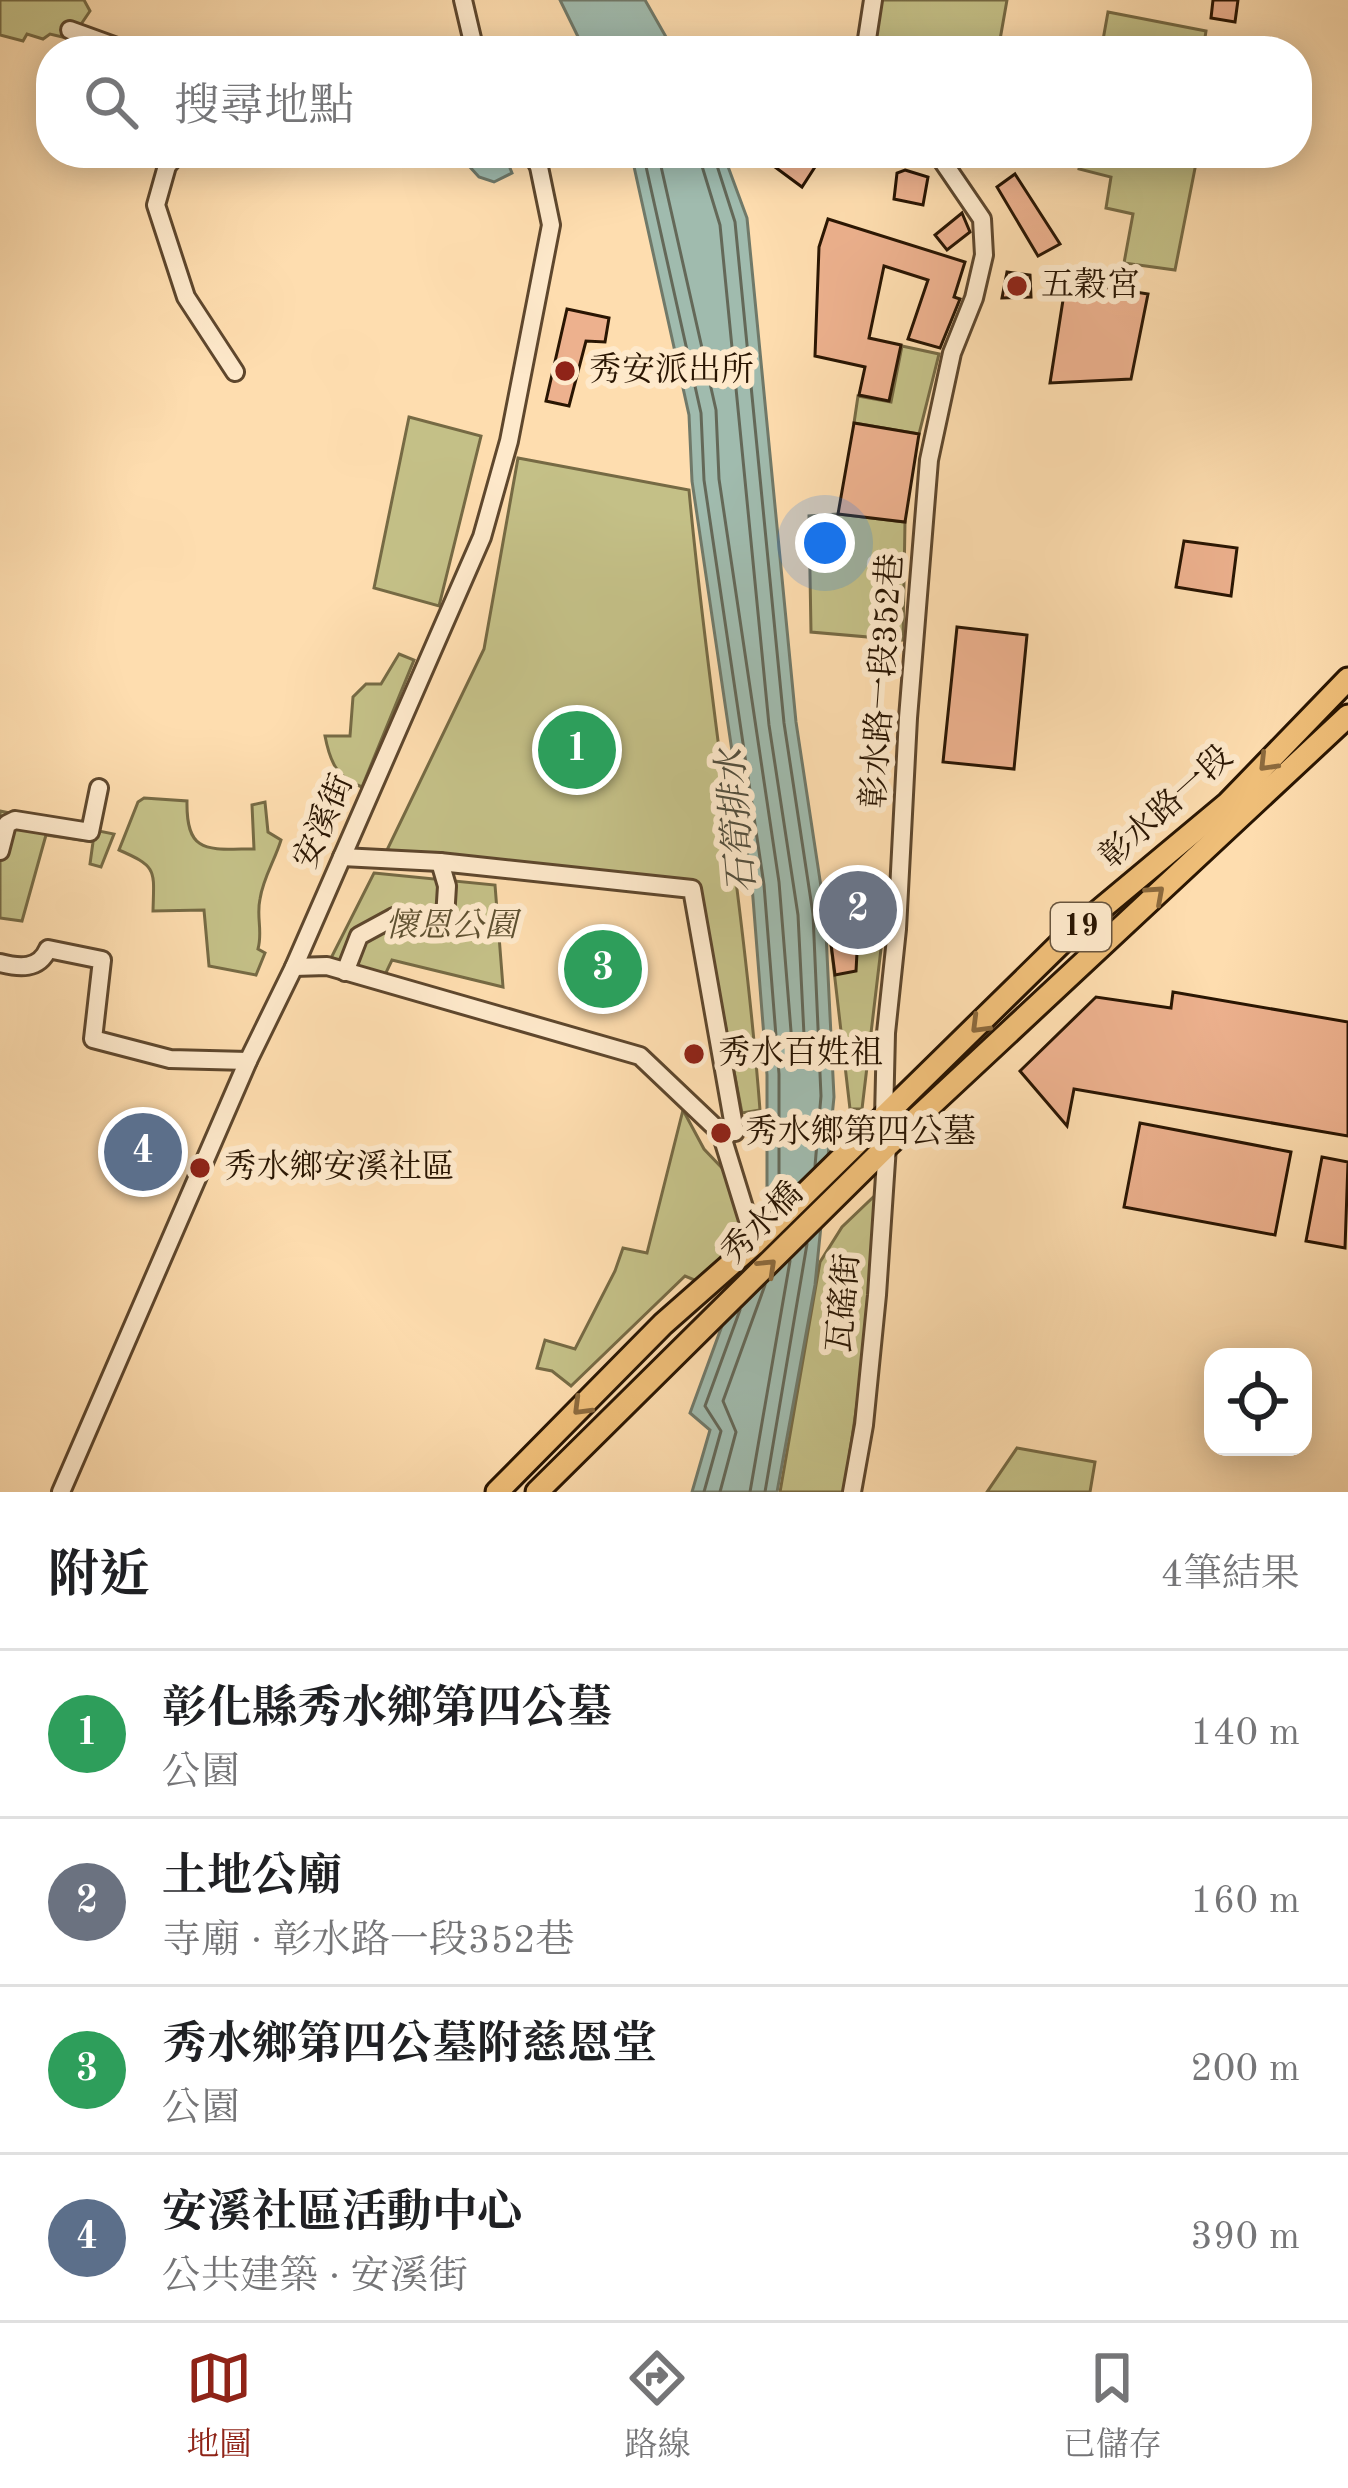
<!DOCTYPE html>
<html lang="zh-TW">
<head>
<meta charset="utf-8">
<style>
  :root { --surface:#fff; --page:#f6f6f6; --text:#202124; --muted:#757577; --line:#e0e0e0; --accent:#8f2418 }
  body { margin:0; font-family:"Old Standard TT","Noto Serif TC",serif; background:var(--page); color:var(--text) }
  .controls { position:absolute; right:36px; bottom:36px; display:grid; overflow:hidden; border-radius:24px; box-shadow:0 6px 30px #0003 }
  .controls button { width:108px; height:108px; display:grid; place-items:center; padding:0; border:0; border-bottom:3px solid var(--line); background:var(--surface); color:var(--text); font:60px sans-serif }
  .you { position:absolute; left:825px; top:543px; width:42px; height:42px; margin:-30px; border:9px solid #fff; border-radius:50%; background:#1a73e8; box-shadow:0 0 0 18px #1a73e833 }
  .badge { display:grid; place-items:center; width:78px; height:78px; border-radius:50%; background:var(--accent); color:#fff; font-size:39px; font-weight:700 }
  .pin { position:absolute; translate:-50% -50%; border:6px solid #fff; box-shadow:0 3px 12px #0006 }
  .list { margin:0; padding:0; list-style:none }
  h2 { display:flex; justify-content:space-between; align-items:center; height:156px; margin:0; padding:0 48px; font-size:51px }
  h2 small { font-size:39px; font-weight:400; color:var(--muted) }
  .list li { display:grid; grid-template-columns:78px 1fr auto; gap:36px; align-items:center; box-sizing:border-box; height:168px; padding:0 48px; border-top:3px solid var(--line) }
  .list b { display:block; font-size:45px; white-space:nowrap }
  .list p { margin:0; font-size:39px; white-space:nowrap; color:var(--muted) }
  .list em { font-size:39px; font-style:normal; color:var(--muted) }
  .icon { flex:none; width:66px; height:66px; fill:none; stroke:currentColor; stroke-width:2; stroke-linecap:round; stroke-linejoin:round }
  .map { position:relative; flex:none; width:1348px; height:1492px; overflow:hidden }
  .search { position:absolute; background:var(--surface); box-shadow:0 6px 30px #0003; left:36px; right:36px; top:36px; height:132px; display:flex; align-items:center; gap:30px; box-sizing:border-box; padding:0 42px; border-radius:48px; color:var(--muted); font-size:45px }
  .sheet { height:828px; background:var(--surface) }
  nav { display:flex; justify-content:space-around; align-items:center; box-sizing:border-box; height:168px; border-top:3px solid var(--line); background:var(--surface); font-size:33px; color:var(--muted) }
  nav a { display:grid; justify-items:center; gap:6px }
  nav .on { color:var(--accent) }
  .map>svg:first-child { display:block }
  .green { fill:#c4c087; stroke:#766a44; stroke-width:3 }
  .water { fill:#a0bbae; stroke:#707969; stroke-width:3 }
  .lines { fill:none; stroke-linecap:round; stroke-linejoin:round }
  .shore { stroke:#646858; stroke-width:3 }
  .building { fill:#edb18e; stroke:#291502; stroke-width:3 }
  .minor-casing { stroke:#5e472d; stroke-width:22 }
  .major-casing { stroke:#291502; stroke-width:27 }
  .minor { stroke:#fee9cb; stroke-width:16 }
  .major { stroke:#efbe78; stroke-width:21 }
  .oneway { stroke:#8c6a3d }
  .poi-dot { fill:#8f2418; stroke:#fee9cb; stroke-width:4.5 }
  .labels { text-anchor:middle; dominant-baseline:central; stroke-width:12; stroke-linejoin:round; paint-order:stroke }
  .shield { fill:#fee9cb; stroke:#69553e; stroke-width:3 }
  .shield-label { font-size:30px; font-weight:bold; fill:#291502 }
  .poi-label { font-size:33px; fill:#291502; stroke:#fee9cb; text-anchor:start }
  .street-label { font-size:33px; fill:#291502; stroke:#fee9cb }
  .park-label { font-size:33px; font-style:italic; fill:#5f5131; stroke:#fee9cb }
  .water-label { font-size:36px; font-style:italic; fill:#534f3e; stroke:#fee9cb }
</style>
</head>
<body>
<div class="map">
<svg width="1348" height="1492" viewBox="0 0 1348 1492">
  <rect width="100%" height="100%" fill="#feddaf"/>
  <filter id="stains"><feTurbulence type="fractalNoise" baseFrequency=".00167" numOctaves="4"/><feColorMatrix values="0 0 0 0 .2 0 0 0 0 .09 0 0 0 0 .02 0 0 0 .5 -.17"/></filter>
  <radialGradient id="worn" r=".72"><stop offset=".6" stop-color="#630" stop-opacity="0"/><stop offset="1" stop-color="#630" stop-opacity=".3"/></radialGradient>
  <g class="green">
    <polygon points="0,0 84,0 90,11 71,39 50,34 43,39 27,34 23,41 0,35"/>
    <polygon points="878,0 1007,0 998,51 875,51"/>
    <polygon points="1108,12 1206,31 1203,51 1101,51"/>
    <polygon points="1082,153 1198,153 1175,270 1124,263 1133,214 1106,208 1111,177 1079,169"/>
    <polygon points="902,346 939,354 919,434 854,423 858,396 891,402"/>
    <polygon points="409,417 481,436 439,606 374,588"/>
    <path d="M 518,458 L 689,490 C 708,697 744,902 760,1110 L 742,1113 L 698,883 L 387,850 L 484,649 Z"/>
    <polygon points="838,514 905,522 903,640 811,632 809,516"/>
    <path d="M 399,654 L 414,660 L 362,787 C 337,778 330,762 325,736 L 350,736 L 353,697 L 366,684 L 381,684 Z"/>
    <path d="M 144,798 L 187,801 C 186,855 208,849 254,849 L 252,805 L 265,802 L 268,832 L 281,840 C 275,860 263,878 260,899 C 256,917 263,931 258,949 L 265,953 L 256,975 L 209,966 L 204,910 L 153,911 C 154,870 158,867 119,850 L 138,802 Z"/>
    <polygon points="0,811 114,834 101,867 90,864 93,842 46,835 22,921 0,918"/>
    <polygon points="374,873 495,885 503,987 392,960 383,979 329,962"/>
    <polygon points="883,932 862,1109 850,1109 830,936"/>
    <polygon points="683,1110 704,1149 723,1169 748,1242 704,1284 685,1276 571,1386 552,1371 537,1368 545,1340 575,1349 615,1271 623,1248 647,1253"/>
    <polygon points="890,1181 844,1492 780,1492 820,1262 842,1227"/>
    <polygon points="1017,1448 1095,1462 1090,1492 987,1492"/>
  </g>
  <g class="water">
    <polygon points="560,0 645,0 674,51 585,51"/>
    <polygon points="471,153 504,153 512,173 494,182 479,177 469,166"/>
    <polygon points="631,153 723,153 747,218 796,722 825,913 834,1097 815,1285 777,1492 692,1492 710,1430 690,1413 767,1203 767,1075 752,886 692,481 689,415"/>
  </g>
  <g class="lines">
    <g class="shore">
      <polyline points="643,153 701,413 704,480 764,885 779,1074 779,1201"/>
      <polyline points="658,153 716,410 719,479 779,882 793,1056 800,1061 805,1055 798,915 769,725 720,225 698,153"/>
      <polyline points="713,153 735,222 784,723 813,914 821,1096 815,1166"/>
      <polyline points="704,1492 721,1431 705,1406 740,1310"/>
      <polyline points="720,1492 736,1432 723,1401 765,1285"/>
      <polyline points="750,1492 790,1261"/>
      <polyline points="765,1492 807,1244"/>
    </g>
  </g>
  <g class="building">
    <polygon points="1213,0 1238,0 1235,22 1211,18"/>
    <polygon points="756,153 824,153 802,187"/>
    <polygon points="905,170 928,177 923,205 894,199 897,173"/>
    <polygon points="1015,174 1060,244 1038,256 997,187"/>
    <polygon points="962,213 970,232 947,250 935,235"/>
    <polygon points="828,219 965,262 954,297 960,299 940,348 908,339 928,280 884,266 869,338 901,345 889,401 859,395 865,367 815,356 819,247"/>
    <polygon points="1007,272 1030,275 1031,297 1002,298"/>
    <polygon points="1066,281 1148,294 1131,379 1050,383"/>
    <polygon points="567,309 609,318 605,342 586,341 569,406 546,401"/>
    <polygon points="854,423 919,434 905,522 838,514"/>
    <polygon points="1184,541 1237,548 1231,596 1176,587"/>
    <polygon points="957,627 1027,635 1014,769 943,762"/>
    <polygon points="847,896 885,923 884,925 851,926"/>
    <polygon points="858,934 856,971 835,975 830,936"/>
    <polygon points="1173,992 1348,1022 1348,1136 1074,1089 1067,1126 1020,1071 1096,997 1171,1008"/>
    <polygon points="1140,1123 1291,1152 1275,1235 1124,1207"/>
    <polygon points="131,1131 164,1139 156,1173 122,1164"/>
    <polygon points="1322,1157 1348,1162 1345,1248 1306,1241"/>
  </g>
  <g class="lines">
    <defs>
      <g id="minor">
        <polyline points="463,0 475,51"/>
        <polyline points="70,30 128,51"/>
        <polyline points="871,51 867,39 873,0"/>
        <polyline points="178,153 167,166 156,205 186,297 235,372"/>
        <polyline points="0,851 7,824 15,820 90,832 99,788"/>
        <polyline points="342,857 440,862 692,889 735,1132 721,1133"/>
        <path d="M 0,963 C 19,968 39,970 48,949 L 102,960 L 93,1039 L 170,1059 L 248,1061"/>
        <polyline points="294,967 327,966 640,1056 721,1133 755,1243"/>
        <polyline points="345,972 359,936 394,917 432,922 445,918 447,886 440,862"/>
        <polyline points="61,1492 248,1061 294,967 482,537 509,441 551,225 539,167 532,153"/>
        <polyline points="852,1492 864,1425 877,1295 887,1146 884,1118 886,1033 897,929 908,718 929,460 952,353 974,298 984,255 982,219 937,153"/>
      </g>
      <g id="major">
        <polyline points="497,1492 663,1324 755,1243 1065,939 1228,803 1348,679"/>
        <polyline points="537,1492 887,1146 1348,716"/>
      </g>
    </defs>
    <use href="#minor" class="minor-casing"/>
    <use href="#major" class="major-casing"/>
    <use href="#minor" class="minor"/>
    <use href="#major" class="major"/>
  </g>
  <defs><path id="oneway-chevron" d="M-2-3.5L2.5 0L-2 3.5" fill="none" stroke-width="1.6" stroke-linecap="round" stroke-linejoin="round" transform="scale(3)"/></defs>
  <g class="oneway">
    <use href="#oneway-chevron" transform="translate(1267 763) rotate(134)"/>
    <use href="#oneway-chevron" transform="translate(1156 894) rotate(-42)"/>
    <use href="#oneway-chevron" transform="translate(979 1025) rotate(135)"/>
    <use href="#oneway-chevron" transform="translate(768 1267) rotate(-44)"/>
    <use href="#oneway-chevron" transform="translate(581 1407) rotate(135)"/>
  </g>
  <g class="poi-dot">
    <circle cx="1017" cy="286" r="12"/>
    <circle cx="565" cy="371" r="12"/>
    <circle cx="694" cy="1054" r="12"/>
    <circle cx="721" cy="1133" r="12"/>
    <circle cx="200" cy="1168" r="12"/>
  </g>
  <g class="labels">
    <rect class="shield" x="1051" y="903" width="60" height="48" rx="9"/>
    <g class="shield-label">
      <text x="1081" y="927">19</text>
    </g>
    <g class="poi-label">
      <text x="1041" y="286">五穀宮</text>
      <text x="589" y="371">秀安派出所</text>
      <text x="718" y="1054">秀水百姓祖</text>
      <text x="745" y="1133">秀水鄉第四公墓</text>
      <text x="224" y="1168">秀水鄉安溪社區</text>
    </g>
    <g class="street-label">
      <text transform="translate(884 681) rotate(-86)">彰水路一段352巷</text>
      <text transform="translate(1167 808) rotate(-42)">彰水路一段</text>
      <text transform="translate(325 822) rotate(-66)">安溪街</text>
      <text transform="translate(763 1224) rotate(-45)">秀水橋</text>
      <text transform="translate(845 1303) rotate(-85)">瓦磘街</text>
    </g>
    <g class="park-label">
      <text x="451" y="927">懷恩公園</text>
    </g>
    <g class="water-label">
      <text transform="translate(739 821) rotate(-95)">石筍排水</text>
    </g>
  </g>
  <rect width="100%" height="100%" filter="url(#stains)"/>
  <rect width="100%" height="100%" fill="url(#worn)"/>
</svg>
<div class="controls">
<button><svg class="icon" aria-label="locate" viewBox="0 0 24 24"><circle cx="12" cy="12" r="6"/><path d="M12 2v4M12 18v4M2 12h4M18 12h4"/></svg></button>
</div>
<div class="you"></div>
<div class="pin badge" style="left:577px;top:750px;background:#2e9e5b">1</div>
<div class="pin badge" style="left:858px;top:910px;background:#6b7280">2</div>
<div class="pin badge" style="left:603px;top:969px;background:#2e9e5b">3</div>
<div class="pin badge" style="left:143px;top:1152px;background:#5c6f8a">4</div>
<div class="search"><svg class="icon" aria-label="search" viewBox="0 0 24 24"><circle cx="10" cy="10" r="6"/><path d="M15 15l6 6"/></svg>搜尋地點</div>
</div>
<section class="sheet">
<h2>附近<small>4筆結果</small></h2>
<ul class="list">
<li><span class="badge" style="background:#2e9e5b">1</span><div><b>彰化縣秀水鄉第四公墓</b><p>公園</p></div><em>140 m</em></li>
<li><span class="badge" style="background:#6b7280">2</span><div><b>土地公廟</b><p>寺廟 · 彰水路一段352巷</p></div><em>160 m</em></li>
<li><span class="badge" style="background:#2e9e5b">3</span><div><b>秀水鄉第四公墓附慈恩堂</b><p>公園</p></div><em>200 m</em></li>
<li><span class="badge" style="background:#5c6f8a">4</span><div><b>安溪社區活動中心</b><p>公共建築 · 安溪街</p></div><em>390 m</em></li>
</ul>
</section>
<nav>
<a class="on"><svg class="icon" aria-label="map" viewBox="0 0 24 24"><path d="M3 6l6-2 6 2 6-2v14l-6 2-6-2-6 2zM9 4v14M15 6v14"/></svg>地圖</a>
<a><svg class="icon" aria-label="directions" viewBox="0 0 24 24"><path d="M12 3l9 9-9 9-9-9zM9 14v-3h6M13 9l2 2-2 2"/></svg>路線</a>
<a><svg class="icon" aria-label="saved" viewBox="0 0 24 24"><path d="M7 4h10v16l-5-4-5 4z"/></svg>已儲存</a>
</nav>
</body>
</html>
